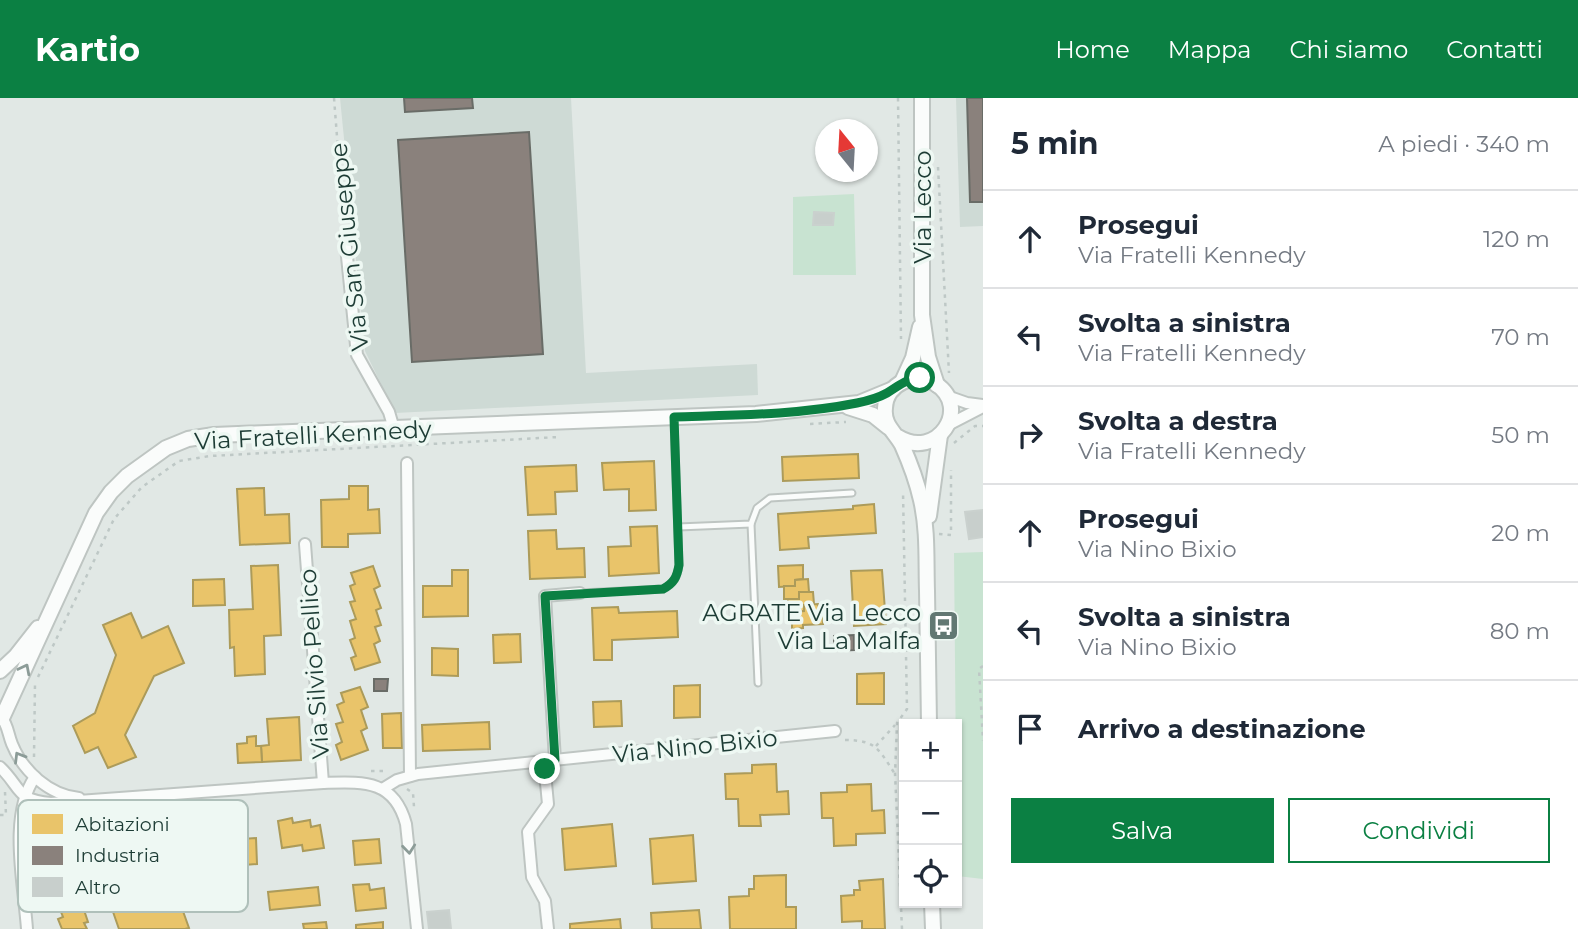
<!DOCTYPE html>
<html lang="it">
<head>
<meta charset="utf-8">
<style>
  :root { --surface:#fff; --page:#f2f2f3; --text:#1f2937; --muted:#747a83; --line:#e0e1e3; --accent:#0b8043 }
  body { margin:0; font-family:Montserrat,sans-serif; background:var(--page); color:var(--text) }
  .controls { position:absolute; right:21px; bottom:21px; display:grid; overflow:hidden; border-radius:0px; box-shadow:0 2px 5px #0004 }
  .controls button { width:63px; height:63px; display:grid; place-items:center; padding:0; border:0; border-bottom:2px solid var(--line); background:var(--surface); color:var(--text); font:35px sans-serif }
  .compass { position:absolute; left:815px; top:21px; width:63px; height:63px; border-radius:50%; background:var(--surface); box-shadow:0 2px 5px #0004; rotate:342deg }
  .stop { position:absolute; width:21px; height:21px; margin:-16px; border:5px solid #0b8043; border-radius:50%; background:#fff }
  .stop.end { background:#0b8043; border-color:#fff; box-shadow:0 2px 7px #0008 }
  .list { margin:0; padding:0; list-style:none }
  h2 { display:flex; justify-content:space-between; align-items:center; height:91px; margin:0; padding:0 28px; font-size:30px }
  h2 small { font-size:23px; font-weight:400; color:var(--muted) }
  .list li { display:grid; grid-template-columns:46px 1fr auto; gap:21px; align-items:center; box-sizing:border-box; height:98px; padding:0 28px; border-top:2px solid var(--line) }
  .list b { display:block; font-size:26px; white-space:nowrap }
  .list p { margin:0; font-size:23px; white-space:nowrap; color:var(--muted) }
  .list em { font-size:23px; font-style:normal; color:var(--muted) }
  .actions { display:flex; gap:14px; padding:21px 28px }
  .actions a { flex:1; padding:16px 0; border:2px solid var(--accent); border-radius:0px; text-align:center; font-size:24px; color:var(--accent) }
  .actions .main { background:var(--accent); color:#fff }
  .icon { flex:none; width:38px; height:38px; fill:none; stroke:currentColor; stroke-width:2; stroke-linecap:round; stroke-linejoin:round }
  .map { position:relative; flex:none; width:983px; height:831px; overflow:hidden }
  header { display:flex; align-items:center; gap:42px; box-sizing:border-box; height:98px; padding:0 35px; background:var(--accent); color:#fff }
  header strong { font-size:33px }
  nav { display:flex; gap:38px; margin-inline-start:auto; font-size:24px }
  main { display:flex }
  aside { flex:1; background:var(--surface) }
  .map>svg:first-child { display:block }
  .built { fill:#cedad5 }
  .green { fill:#c8e3d1 }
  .homes { fill:#e9c46a; stroke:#ac9b5a; stroke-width:2 }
  .industry { fill:#8a817c; stroke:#696c67; stroke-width:2 }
  .building { fill:#c8cfcc; stroke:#cad1ce; stroke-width:2 }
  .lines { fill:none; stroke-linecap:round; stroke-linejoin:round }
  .service-casing { stroke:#bec5c2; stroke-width:9 }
  .minor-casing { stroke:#bec5c2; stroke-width:14 }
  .tertiary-casing { stroke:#bec5c2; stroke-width:18 }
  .path { stroke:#bec8c6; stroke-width:2.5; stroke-dasharray:3.5 5; stroke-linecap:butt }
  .service { stroke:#fafcfb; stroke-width:5 }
  .minor { stroke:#fafcfb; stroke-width:10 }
  .tertiary { stroke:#fafcfb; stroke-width:14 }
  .oneway { stroke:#8c9c98 }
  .route { stroke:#0b8043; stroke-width:9 }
  .labels { text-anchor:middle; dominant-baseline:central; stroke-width:7; stroke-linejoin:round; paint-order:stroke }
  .street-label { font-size:24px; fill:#1d3c35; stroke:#eef8f3 }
  .poi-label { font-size:24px; fill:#1d3c35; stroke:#eef8f3; text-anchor:end }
  .key { fill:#eef8f3; stroke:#afc0ba; stroke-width:2 }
  .key-label { font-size:19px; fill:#1d3c35 }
</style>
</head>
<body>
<header>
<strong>Kartio</strong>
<nav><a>Home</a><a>Mappa</a><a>Chi siamo</a><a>Contatti</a></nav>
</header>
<main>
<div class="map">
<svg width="983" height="831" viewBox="0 0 983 831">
  <rect width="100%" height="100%" fill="#e1e8e5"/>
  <g class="built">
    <polygon points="340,0 571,0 586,275 757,266 758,297 395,315 365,253"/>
    <polygon points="956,0 983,0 983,128 960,129"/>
  </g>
  <g class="green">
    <polygon points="854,96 856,177 793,177 793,99"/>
    <polygon points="983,454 983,781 957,778 954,455"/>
  </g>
  <g class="homes">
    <polygon points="858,356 859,380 783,383 782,359"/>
    <polygon points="654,363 656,412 629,413 629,391 604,392 602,365"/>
    <polygon points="576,367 577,393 555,394 556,416 528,417 525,369"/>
    <polygon points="349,388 368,388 368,412 379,411 380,435 348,436 348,449 322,449 321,402 349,401"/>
    <polygon points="264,390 265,417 289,416 290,445 240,447 237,391"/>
    <polygon points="874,406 876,435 808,439 809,450 780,452 778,416 853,411 853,408"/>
    <polygon points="657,428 659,475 609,478 608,449 631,448 630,429"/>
    <polygon points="556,432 557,451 584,450 585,479 530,481 528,433"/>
    <polygon points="278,467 281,537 264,538 265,576 235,578 234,549 230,550 229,512 253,511 251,468"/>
    <polygon points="803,467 803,481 795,482 795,488 779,489 778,468"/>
    <polygon points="373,468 380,488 374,491 381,510 376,512 381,527 375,529 380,543 374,546 380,564 355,572 351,560 356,558 350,542 355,540 350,523 356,521 350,504 355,503 350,488 355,486 351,475"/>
    <polygon points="452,472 468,472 468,518 423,519 423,488 452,488"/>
    <polygon points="882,472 886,526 854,528 851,473"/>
    <polygon points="224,481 225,507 193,508 193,482"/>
    <polygon points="808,481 809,494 799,494 799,501 784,501 784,488 795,488 795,482"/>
    <polygon points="799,494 813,494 814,506 804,507 804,513 788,514 788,501 799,501"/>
    <polygon points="818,506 819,511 822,511 823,526 803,527 803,530 792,531 792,514 804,513 804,507"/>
    <polygon points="618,509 619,515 677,513 678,539 612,542 612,562 594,562 592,510"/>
    <polygon points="131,515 142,540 168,528 184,565 154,578 125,637 136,659 108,670 98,649 85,655 73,628 95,615 116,557 103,527"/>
    <polygon points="520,536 521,564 494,565 493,537"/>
    <polygon points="432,550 458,551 458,578 432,577"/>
    <polygon points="884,575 884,606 857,606 857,576"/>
    <polygon points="700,587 700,619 674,620 674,588"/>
    <polygon points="360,589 368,609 361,612 367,630 361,633 368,652 341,662 336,647 342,644 336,626 343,624 337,607 344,604 341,595"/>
    <polygon points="621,603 622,628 594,629 593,604"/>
    <polygon points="401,615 402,650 383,650 382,616"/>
    <polygon points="299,619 301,662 262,664 261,648 269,647 267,621"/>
    <polygon points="489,624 490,651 423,653 422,627"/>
    <polygon points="256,638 256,648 261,648 262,664 238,665 237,646 247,645 247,639"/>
    <polygon points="776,666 777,694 788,693 789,716 760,717 761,728 739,728 738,701 726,701 725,676 752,675 752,667"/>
    <polygon points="871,686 872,713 884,712 885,735 856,736 856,747 834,748 833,720 822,720 821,695 847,694 847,687"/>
    <polygon points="292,720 293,725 310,722 311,729 320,727 324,750 303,753 302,747 282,750 278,723"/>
    <polygon points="612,726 616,768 565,772 562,731"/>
    <polygon points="76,731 84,751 79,753 85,769 78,772 85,788 81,789 88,807 83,809 88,824 84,825 87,831 62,831 58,821 63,819 57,804 61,802 56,786 61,784 54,767 59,766 52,748 57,747 54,739"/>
    <polygon points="241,735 242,741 256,740 257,766 221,769 219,736"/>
    <polygon points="693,737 696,783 653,786 650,741"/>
    <polygon points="379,741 381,765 355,767 353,743"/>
    <polygon points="786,777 786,809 796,809 796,831 730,831 729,799 749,798 749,791 754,791 754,778"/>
    <polygon points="883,781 885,831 862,831 862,823 842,824 841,798 854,797 854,792 860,792 859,783"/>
    <polygon points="369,786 370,792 384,790 386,810 356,813 353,787"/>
    <polygon points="318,789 320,807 270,812 268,794"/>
    <polygon points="179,802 189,830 185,831 119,831 112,811 124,807 125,812 142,806 144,811 160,805 161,809"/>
    <polygon points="699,812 701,831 652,831 651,815"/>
    <polygon points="620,821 621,831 570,831 570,826"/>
    <polygon points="326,824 327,831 304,831 303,826"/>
    <polygon points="383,824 383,831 356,831 356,827"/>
  </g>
  <g class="industry">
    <polygon points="404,0 472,0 473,10 405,14"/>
    <polygon points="967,0 983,0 983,104 970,104"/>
    <polygon points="529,34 543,256 412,264 398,42"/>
    <polygon points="854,537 854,552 834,553 834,538"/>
    <polygon points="374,581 388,581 387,593 374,593"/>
  </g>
  <g class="building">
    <polygon points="814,114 834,115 833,127 813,127"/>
    <polygon points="983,412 983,439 969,441 965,414"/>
    <polygon points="449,812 451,831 429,831 427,814"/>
  </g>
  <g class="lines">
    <defs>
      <g id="service">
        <polyline points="751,426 758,585"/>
        <polyline points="678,429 751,426 757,410 770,400 852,395"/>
        <path d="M 580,495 L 663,491 C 674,485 677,480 679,467 L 674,322"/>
      </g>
      <g id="minor">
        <polyline points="345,139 357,257 389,314 394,331"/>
        <polyline points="947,298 967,305 983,307"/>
        <polyline points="946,328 983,309"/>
        <polyline points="407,365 410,678"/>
        <polyline points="305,446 323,685"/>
        <path d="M 2,620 C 8,628 8,636 12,646 C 23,673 49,697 79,700"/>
        <polyline points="555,662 545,498 580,495"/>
        <polyline points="544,664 548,706 528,734 532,779 545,803 548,831"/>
        <path d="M 0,669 C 22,690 15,702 51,705 L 323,685 C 363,684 394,681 406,726 L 417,831"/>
        <polyline points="384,690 397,682 418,676 835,633"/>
        <path d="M 27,831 C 24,787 8,717 35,679"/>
      </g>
      <g id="tertiary">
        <polyline points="922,0 922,217 928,259 937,287"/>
        <polyline points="902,284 913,260 920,229"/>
        <polyline points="848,309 873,317 888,329"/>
        <path d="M 898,339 C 937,363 972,310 936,286 C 915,272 886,286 885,310 C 883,327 895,334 902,347 C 910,365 917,384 921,402 C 928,432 926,463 927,493 C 928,537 928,582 929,626"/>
        <polyline points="929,418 940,337"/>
        <polyline points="0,573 16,558 38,530"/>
        <polyline points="2,620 96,415 111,394 127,378 166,350 188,341 214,337 756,316 859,305 893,291"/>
        <polyline points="932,805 933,831"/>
      </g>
    </defs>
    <use href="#service" class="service-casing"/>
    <use href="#minor" class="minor-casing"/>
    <use href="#tertiary" class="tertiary-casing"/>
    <g class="path">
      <polyline points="334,0 344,129"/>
      <polyline points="898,0 901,241"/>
      <polyline points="938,69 949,275"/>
      <polyline points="810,326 846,324"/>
      <polyline points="954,345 975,328 983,328"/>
      <polyline points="939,436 951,437 951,372"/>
      <polyline points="983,568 979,571 983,643"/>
      <polyline points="38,579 114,421 142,389 179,363 210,358 559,339"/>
      <path d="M 845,642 C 877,642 879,652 895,676"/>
      <polyline points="876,648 895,627"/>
      <polyline points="34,659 35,585"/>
      <polyline points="371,673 386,673"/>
      <polyline points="407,691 413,695 414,709"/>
      <polyline points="0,717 6,717 5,694"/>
      <polyline points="902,831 895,676 897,625 907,611 903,393"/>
    </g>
    <use href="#service" class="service"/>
    <use href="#minor" class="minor"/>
    <use href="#tertiary" class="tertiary"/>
  </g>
  <defs><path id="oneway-chevron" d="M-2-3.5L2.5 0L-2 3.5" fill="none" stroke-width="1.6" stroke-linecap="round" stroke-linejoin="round" transform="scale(1.75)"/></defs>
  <g class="oneway">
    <use href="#oneway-chevron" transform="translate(25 571) rotate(-63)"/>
    <use href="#oneway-chevron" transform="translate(19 659) rotate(-121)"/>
    <use href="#oneway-chevron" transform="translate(409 751) rotate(84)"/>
  </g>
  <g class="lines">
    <path class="route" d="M 545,671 L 544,664 L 555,662 L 545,498 L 663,491 C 674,485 677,479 679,467 L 674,319 C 735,317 797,317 857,305 C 867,303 878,300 887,295 C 899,288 905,281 920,280"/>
  </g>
  <defs>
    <symbol id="bus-square" viewBox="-11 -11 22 22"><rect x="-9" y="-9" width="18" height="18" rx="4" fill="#627873" stroke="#eef8f3"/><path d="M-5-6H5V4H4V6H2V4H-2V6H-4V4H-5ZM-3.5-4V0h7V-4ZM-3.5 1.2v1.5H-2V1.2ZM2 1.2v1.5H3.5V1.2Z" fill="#fff"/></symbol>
  </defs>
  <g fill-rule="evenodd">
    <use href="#bus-square" x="926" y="510" width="35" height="35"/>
  </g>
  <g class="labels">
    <g class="street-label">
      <text transform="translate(922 109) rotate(-90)">Via Lecco</text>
      <text transform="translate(349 149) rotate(-96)">Via San Giuseppe</text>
      <text transform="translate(313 337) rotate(-3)">Via Fratelli Kennedy</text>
      <text transform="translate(314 566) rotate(-94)">Via Silvio Pellico</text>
      <text transform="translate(695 648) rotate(-6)">Via Nino Bixio</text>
    </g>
    <g class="poi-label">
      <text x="921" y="514">AGRATE Via Lecco<tspan x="921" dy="28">Via La Malfa</tspan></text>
    </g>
  </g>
  <rect x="18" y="702" width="230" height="112" rx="10" class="key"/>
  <rect x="32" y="716" width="31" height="20" fill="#e9c46a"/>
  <rect x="32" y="748" width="31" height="19" fill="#8a817c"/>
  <rect x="32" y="779" width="31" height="20" fill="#c8cfcc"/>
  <g class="key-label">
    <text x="75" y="733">Abitazioni</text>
    <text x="75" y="764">Industria</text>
    <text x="75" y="796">Altro</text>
  </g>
</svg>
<div class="controls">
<button>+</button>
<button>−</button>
<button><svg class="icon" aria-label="locate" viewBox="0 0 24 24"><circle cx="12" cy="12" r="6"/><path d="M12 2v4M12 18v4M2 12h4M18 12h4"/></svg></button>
</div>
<svg class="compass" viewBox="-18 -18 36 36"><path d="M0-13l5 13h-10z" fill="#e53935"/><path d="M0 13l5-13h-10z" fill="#747a83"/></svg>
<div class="stop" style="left:920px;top:280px"></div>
<div class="stop end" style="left:545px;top:671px"></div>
</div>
<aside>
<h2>5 min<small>A piedi · 340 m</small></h2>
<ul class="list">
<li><svg class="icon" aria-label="ahead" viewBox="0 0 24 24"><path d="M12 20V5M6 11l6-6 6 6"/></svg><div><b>Prosegui</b><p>Via Fratelli Kennedy</p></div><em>120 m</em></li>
<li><svg class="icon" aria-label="left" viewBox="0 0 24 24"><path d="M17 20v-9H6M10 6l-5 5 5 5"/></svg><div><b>Svolta a sinistra</b><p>Via Fratelli Kennedy</p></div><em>70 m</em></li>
<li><svg class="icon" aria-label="right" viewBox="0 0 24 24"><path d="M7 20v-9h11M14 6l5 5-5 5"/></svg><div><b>Svolta a destra</b><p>Via Fratelli Kennedy</p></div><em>50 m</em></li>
<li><svg class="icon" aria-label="ahead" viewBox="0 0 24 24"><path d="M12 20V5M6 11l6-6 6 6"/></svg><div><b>Prosegui</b><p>Via Nino Bixio</p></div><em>20 m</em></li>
<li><svg class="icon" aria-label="left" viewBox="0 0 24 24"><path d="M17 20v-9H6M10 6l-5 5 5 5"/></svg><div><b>Svolta a sinistra</b><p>Via Nino Bixio</p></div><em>80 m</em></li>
<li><svg class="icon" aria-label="arrive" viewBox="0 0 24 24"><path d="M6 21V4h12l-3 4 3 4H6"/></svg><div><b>Arrivo a destinazione</b></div></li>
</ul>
<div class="actions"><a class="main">Salva</a><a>Condividi</a></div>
</aside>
</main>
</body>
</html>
